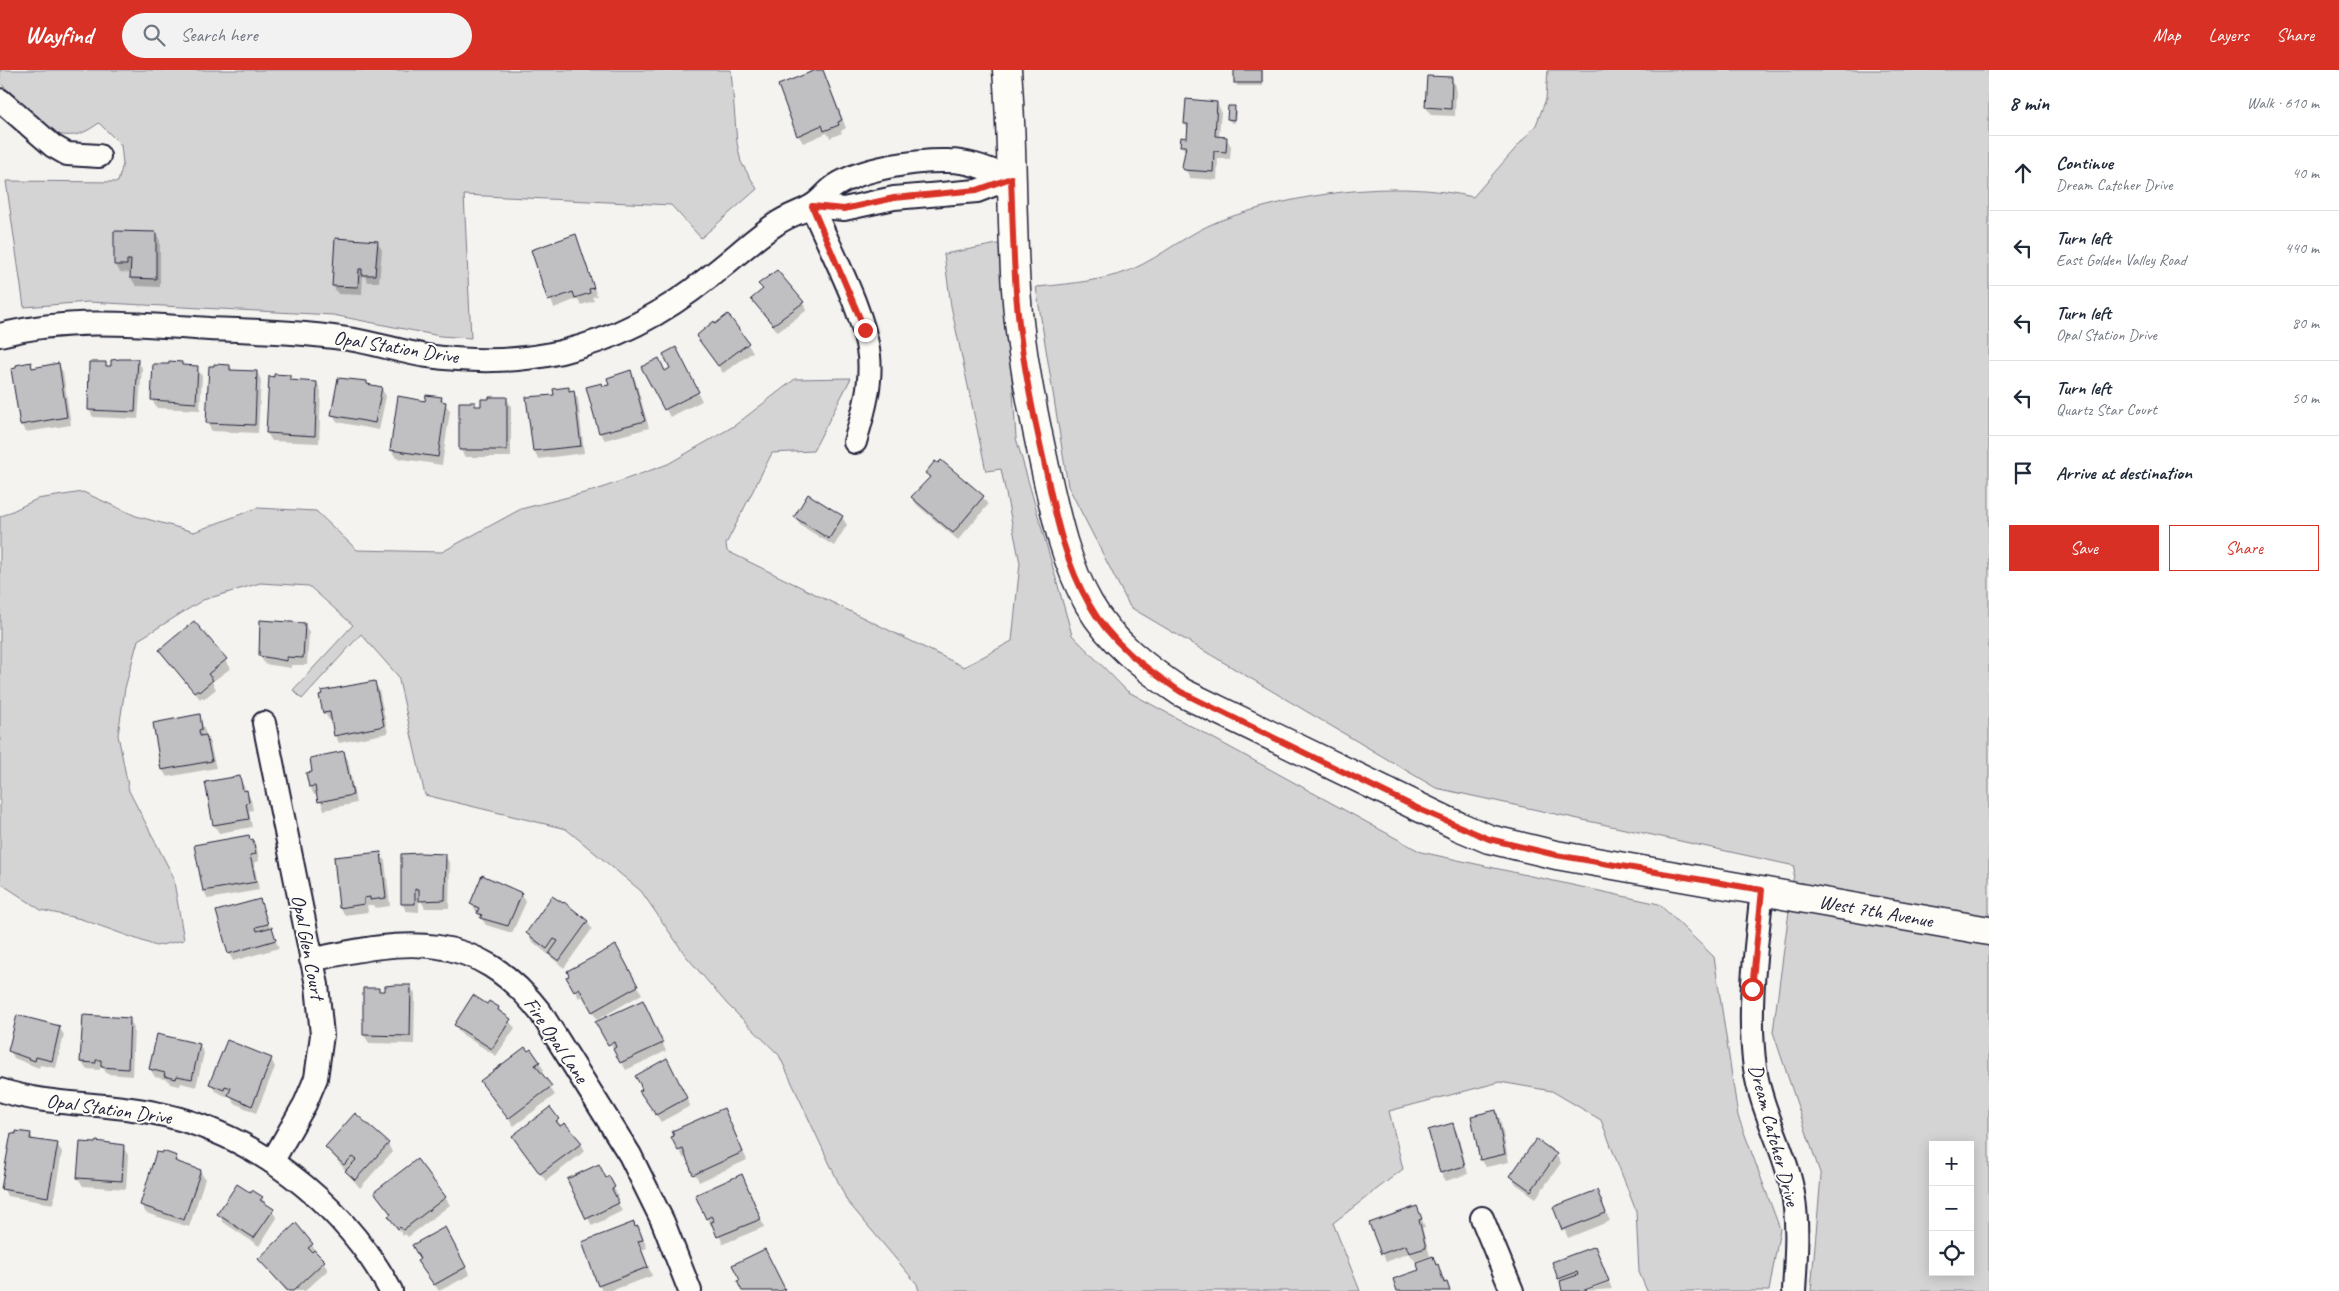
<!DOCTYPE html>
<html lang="en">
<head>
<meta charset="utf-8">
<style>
  :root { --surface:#fff; --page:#f2f2f3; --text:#1f2937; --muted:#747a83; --line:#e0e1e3; --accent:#d93025 }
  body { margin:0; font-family:Caveat,sans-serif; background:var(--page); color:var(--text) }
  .controls { position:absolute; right:15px; bottom:15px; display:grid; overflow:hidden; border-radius:0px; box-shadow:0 2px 12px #0003 }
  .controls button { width:45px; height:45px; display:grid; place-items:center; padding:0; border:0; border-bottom:1px solid var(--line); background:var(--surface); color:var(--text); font:25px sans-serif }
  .stop { position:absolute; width:15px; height:15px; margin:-11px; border:4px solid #d93025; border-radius:50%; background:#fff }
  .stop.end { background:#d93025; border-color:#fff; box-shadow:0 1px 5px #0008 }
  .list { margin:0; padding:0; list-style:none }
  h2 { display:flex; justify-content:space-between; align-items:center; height:65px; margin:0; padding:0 20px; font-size:21px }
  h2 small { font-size:16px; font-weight:400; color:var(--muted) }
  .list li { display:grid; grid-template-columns:32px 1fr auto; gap:15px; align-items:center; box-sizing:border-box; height:75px; padding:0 20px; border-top:1px solid var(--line) }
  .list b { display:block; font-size:19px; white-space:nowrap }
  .list p { margin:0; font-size:16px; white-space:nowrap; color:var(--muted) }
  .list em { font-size:16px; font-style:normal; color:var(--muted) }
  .actions { display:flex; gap:10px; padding:15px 20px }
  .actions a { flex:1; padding:11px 0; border:1px solid var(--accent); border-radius:0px; text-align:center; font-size:18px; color:var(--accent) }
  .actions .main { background:var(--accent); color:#fff }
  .icon { flex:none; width:28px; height:28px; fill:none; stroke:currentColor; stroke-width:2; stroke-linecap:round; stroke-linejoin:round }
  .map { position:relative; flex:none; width:1989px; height:1221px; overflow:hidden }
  header { display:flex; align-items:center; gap:30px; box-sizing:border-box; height:70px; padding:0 25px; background:var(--accent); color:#fff }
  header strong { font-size:24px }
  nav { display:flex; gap:28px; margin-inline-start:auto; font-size:18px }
  .search { width:350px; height:45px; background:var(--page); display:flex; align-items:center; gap:12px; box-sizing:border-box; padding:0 18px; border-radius:28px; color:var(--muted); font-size:19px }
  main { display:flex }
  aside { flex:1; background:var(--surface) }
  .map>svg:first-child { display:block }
  .green { fill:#d5d4d5; stroke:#7c7b88; fill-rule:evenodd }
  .shadow { fill:#0003 }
  .building { fill:#c0bfc2; stroke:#22223b }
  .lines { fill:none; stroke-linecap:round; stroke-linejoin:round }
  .minor-casing { stroke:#22223b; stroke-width:26 }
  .major-casing { stroke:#22223b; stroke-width:31 }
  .minor { stroke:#fdfcf7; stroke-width:22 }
  .major { stroke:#fdfcf7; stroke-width:28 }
  .route { stroke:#d93025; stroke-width:6 }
  .labels { text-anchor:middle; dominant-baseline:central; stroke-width:4; stroke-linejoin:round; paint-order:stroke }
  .street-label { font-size:20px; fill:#22223b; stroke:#fdfcf7 }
</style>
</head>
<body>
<header>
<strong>Wayfind</strong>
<div class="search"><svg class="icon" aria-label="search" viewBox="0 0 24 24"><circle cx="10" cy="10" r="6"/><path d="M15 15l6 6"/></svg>Search here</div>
<nav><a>Map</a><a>Layers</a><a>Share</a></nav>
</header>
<main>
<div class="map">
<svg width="1989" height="1221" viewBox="0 0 1989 1221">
  <rect width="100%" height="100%" fill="#f4f3ef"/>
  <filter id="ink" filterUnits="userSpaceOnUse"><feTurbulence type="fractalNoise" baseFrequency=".02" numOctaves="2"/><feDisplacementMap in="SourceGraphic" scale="10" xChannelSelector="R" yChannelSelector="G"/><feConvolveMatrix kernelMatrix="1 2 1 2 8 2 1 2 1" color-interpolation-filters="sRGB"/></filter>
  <g filter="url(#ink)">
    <g class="green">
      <path d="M 0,0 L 731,0 L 737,73 L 741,92 L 757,119 L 701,168 L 671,135 L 464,125 L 471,268 L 440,266 L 333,245 L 88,232 L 24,237 L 6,111 L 118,112 L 123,94 L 121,75 L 99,53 C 85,63 75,68 57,64 L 0,13 Z"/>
      <path d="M 1548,0 L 1989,0 L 1989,1221 L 1811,1221 L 1821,1106 L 1773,962 L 1795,796 L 1436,718 L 1130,537 L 1068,416 L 1036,217 C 1062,215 1109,210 1133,199 C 1162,186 1188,163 1219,151 C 1295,123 1395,109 1473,127 L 1536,55 L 1546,29 ZM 1933,1075 L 1970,1075 L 1970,1202 L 1933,1202 Z"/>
      <polygon points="1003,173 1016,368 1072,565 1127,621 1421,782 1659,834 1714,887 1738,1046 1780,1159 1769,1221 1647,1221 1639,1202 1636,1141 1601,1050 1552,1021 1500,1012 1389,1041 1403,1099 1333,1153 1360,1221 919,1221 917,1214 847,1131 779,985 727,934 686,886 641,821 566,759 425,725 398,606 361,564 302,629 293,620 353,555 309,516 260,513 203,530 138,570 125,618 118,665 129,721 173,806 184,870 156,876 81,849 41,840 0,813 0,447 37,429 83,422 136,446 194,462 257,438 316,441 357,480 442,482 521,439 596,420 668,394 734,356 795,309 851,308 813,381 772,383 726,474 727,481 964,597 1012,571 1020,493 1001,399 986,401 951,236 944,184"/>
    </g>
    <g class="shadow">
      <polygon points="820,0 822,0 826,7 846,58 841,61 842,63 830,68 827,63 803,73 798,65"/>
      <polygon points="1235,0 1263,0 1263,16 1237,16"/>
      <polygon points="1451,8 1456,16 1455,46 1431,45 1426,37"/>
      <polygon points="1187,31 1217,33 1221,41 1219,68 1226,68 1231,76 1230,89 1218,88 1217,110 1190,108 1184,97 1186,83 1182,76 1188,69 1189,60 1185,54"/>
      <polygon points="1234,38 1236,41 1235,53 1230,52 1228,48"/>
      <polygon points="156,163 160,171 160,217 136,216 131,208 132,203 120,202 115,194"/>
      <polygon points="575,166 597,226 592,227 594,231 581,235 577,229 554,238 532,181"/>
      <polygon points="377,172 382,180 379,212 368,212 363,204 362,225 338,224 333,216"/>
      <polygon points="760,215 803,233 807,240 778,262 752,230 763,220"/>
      <polygon points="728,246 753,282 723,303 698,267"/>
      <polygon points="680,286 702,331 670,347 643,298 665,302 672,299"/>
      <polygon points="137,290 142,298 138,349 93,347 89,339 105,293 107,297"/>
      <polygon points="181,293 184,297 197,298 202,306 200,340 157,338 152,330 154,295"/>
      <polygon points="30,294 33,299 58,294 63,302 71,355 26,362 21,355"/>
      <polygon points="230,296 233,301 257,302 261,310 258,363 212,361 207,353"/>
      <polygon points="631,301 635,309 649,358 605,370 600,363 603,318 610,316"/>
      <polygon points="290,306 293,312 317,313 321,321 319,373 272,371 267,363"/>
      <polygon points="366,312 368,316 381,318 386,326 379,360 337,352 333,344"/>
      <polygon points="568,318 570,322 573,321 578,329 584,383 538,389 534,381 555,326"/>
      <polygon points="441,328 450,341 442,395 396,388 391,380"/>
      <polygon points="506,328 511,336 511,387 465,387 460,379 474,334 476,337 482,337"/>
      <polygon points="927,403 983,427 988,435 958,470 917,435 912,427 930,409"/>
      <polygon points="808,426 842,447 847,455 834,476 800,455 796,447"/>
      <polygon points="193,552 231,598 212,612 216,619 204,629 202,627 200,629 161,580"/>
      <polygon points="304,554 309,562 307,595 291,595 291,598 265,594 260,586"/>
      <polygon points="374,612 379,620 388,663 339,673 335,665 333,650 329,650 324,642"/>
      <polygon points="199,646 210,674 216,698 167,707 162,699"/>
      <polygon points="343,682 348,690 356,733 324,740 318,724 314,725 310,717 308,704 314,703"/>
      <polygon points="239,707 251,730 253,740 249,741 252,757 219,763 214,755 207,713"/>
      <polygon points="248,766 257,778 259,791 254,793 259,820 208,829 204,821"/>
      <polygon points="380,783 385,791 390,836 376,838 374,835 367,835 368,842 345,845 340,838"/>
      <polygon points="445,786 450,794 449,838 425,838 419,827 419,842 406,841 402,833"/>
      <polygon points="521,824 526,832 512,863 486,855 471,834"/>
      <polygon points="259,831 279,878 233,891 229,883"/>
      <polygon points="587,851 592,859 564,898 532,871 527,863"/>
      <polygon points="615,876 642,924 597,950 584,925 579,928 568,907"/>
      <polygon points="410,916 415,924 414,974 369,973 364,965 364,919 386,923"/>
      <polygon points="487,936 498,938 515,958 496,986 460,963 455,955"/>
      <polygon points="647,939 666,981 626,1000 597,952"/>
      <polygon points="129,949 134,957 132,1006 107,1004 103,998 100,997 100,1000 86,999 81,991"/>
      <polygon points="59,957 64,965 56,998 40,995 39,998 14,988 10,980"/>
      <polygon points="199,975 204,983 196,1017 181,1013 180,1016 170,1014 168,1010 155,1007 150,999"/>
      <polygon points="271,989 275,997 256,1043 234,1033 229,1024 228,1027 215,1021 211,1013"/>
      <polygon points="539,992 544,1000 540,1003 555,1025 514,1056 486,1019"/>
      <polygon points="671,998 690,1036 661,1052 645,1029"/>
      <polygon points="550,1039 562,1057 581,1073 585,1081 546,1111 518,1074"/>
      <polygon points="1495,1042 1500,1049 1509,1092 1486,1097 1481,1089"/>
      <polygon points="728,1048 747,1090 699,1112 688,1087 684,1089 673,1068"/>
      <polygon points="1452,1054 1457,1062 1468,1104 1446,1111 1441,1103 1429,1060"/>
      <polygon points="31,1065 34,1071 57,1074 62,1082 53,1134 7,1126 3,1118 17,1066"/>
      <polygon points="388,1074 392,1082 360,1118 326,1077"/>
      <polygon points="123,1077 128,1085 126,1119 83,1116 78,1108"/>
      <polygon points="1556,1085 1561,1093 1536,1128 1516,1114 1511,1106"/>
      <polygon points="176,1087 181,1094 200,1101 205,1109 189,1157 146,1143 141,1135"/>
      <polygon points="569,1110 606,1110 613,1116 618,1126 615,1127 622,1141 592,1156"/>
      <polygon points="746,1114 764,1157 723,1174 714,1155 711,1156 707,1148"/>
      <polygon points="237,1116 262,1128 277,1148 259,1176 223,1152 219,1144"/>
      <polygon points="1597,1121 1610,1151 1568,1168 1555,1137"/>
      <polygon points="445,1127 450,1135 408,1167 405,1164 403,1166 390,1147"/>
      <polygon points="1417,1137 1425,1157 1422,1158 1430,1186 1415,1191 1409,1183 1386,1192 1371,1153"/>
      <polygon points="633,1154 642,1165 647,1178 642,1180 652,1206 610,1221 602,1221 599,1215"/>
      <polygon points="444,1159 470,1205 439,1221 425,1201 414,1176"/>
      <polygon points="312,1175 328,1200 305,1221 286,1221 260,1190"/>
      <polygon points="1599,1185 1608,1209 1579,1221 1564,1221 1553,1193"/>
      <polygon points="1432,1188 1451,1221 1399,1221"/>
      <polygon points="1609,1212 1612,1219 1586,1221"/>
    </g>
    <g class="building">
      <polygon points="816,0 823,0 842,50 838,52 839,55 824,61 822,55 797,66 778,15"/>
      <rect x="1234" y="0" width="28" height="13"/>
      <polygon points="1427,6 1452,7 1451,39 1425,37"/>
      <polygon points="1186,29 1217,32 1215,66 1227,67 1226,82 1214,81 1213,102 1184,100 1182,97 1186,76 1180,76 1181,67 1187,68 1188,54 1184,54"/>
      <polygon points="1228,36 1235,36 1234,50 1227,49"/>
      <polygon points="114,161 156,162 156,209 130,208 131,190 127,190 127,195 114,195"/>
      <polygon points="576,164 594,218 589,219 590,223 575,228 573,222 548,231 531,180"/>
      <polygon points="335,168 378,171 375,205 362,205 362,199 359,199 358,217 332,216"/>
      <polygon points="777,200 804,232 773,255 751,229 763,219 758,214"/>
      <polygon points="728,244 749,273 718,296 696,266 714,251 715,254"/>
      <polygon points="676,277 699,322 664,340 641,297 659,288 665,301 670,298 663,284"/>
      <polygon points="120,289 138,289 135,342 88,340 89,292 106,292 106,296 111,296 111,290"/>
      <polygon points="169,291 182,292 182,295 198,296 196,333 151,330 153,294 169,294"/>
      <polygon points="31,292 32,298 59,293 67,347 20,355 11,299 16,298 16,295"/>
      <polygon points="214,294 230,295 230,300 257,301 255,355 206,353 209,296 214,296"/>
      <polygon points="631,300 645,351 599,363 586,317 602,313 603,316 609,315 607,308"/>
      <polygon points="274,304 290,305 290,310 317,312 315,366 266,363 269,306 274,307"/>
      <polygon points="338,308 367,311 367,314 382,317 375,353 331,345"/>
      <polygon points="569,317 569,321 574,320 581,376 533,381 526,327 554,325 553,319"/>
      <polygon points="426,325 442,327 441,331 446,332 438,387 390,380 398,326 425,331"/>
      <polygon points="489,327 507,327 507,380 459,380 459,332 475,332 475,336 481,336 481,329 489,329"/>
      <polygon points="941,390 984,426 953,463 911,427 930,407 925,403 935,391 938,393"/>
      <polygon points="808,424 843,446 829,469 794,447"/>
      <polygon points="260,550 305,553 303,588 287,587 287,591 259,586"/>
      <polygon points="194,551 227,589 208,604 213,610 199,622 197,620 194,622 159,580"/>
      <polygon points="375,611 384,656 334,666 330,642 323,643 319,625 322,624 321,621"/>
      <polygon points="200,644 202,659 199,660 200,666 206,665 212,691 161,700 153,653"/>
      <polygon points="344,681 353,725 318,732 315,716 309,717 306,703 312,702 310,688"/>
      <polygon points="240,706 243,721 247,720 249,732 246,733 249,749 213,755 205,712"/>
      <polygon points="249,765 250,770 253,769 256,784 250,785 256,812 203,821 194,775"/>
      <polygon points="381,782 386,828 370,830 370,827 364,828 364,834 339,838 334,787"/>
      <polygon points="420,783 446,784 445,830 419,831 419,819 415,819 415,834 401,834 401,784"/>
      <polygon points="482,805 522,823 508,856 480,848 482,845 477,843 479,838 470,834"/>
      <polygon points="552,826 563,833 564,832 588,851 559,891 549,884 558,871 554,869 547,879 526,863"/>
      <polygon points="260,829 268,854 256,857 257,861 272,857 276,870 228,884 216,841"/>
      <polygon points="616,875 638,916 592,942 579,918 574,921 566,907 569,906 567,901"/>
      <polygon points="394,915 411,915 410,966 363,965 363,918 379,918 379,921 385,921 385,916"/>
      <polygon points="473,925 487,934 489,931 499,937 498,940 511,949 492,979 454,955"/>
      <polygon points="643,930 663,973 620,993 613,979 616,977 614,972 608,975 595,952"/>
      <polygon points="17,945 60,956 52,991 36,987 35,991 8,981"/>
      <polygon points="83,945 130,948 128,999 101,997 101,990 96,990 96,993 80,992"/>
      <polygon points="157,964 200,974 192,1009 177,1006 176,1009 164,1006 165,1003 149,999"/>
      <polygon points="227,970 272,988 252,1036 228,1025 231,1018 225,1016 224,1020 209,1014"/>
      <polygon points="525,977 528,981 531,979 540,992 535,995 552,1016 508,1049 480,1011"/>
      <polygon points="667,988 687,1028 656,1045 639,1021 642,1020 640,1014 635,1006"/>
      <polygon points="550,1037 559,1049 556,1051 560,1056 565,1053 582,1073 540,1104 512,1066"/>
      <polygon points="724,1038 743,1082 693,1105 683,1079 678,1081 671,1067 674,1066 672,1061"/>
      <polygon points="1496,1040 1505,1084 1480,1090 1471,1046"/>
      <polygon points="355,1043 389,1073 355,1110 345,1101 356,1090 352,1087 344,1095 325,1077"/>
      <polygon points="1453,1053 1465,1096 1440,1103 1428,1060"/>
      <polygon points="16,1061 31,1063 30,1069 58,1073 48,1127 1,1119 11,1063 16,1064"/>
      <polygon points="1536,1069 1557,1084 1531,1121 1510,1106"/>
      <polygon points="96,1071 124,1075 122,1111 77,1108 80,1072 95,1073"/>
      <polygon points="163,1081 177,1086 175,1091 201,1100 184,1150 140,1135 156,1082 162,1083"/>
      <polygon points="417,1089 446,1127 403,1160 400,1157 398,1159 388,1146 391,1144 374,1122"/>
      <polygon points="599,1094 606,1108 609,1106 615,1117 612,1119 619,1133 586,1149 567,1109"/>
      <polygon points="742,1104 761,1149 717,1167 711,1152 714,1151 711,1146 706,1149 695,1125"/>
      <polygon points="237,1114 251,1123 252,1120 263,1127 260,1130 274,1139 254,1168 217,1144"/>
      <polygon points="1597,1120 1606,1143 1562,1160 1553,1137"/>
      <polygon points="1417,1136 1422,1149 1419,1150 1426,1178 1409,1183 1406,1175 1381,1184 1369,1153"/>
      <polygon points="634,1152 635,1157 638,1156 643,1170 638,1171 648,1197 598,1216 582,1172"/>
      <polygon points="296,1153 313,1174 308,1178 312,1182 314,1180 325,1191 293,1221 288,1221 258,1189"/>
      <polygon points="445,1157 466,1197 434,1215 417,1191 420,1189 412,1175"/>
      <polygon points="1595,1176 1609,1211 1582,1221 1562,1221 1560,1211 1578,1205 1577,1202 1558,1209 1552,1192"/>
      <polygon points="765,1179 785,1219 781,1221 742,1221 737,1211 740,1210 732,1195"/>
      <polygon points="1433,1186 1436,1195 1438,1194 1444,1213 1447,1212 1450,1221 1397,1221 1393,1209 1419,1200 1416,1192"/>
    </g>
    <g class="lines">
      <defs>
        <g id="minor">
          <polyline points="0,30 53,76 67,84 99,86"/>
          <path d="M 812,136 C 830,180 864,240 869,286 C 872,315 863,344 855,372"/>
          <polyline points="812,136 844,139 894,128 977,121 1011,108"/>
          <path d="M 0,265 C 69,247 138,254 209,259 C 255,261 302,262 348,269 C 375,273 401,282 427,286 C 471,292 519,292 561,282 C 616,269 666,242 709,207 C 732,190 753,169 776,154 C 787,146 799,143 810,137 C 820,132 826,122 835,116 C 862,98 917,90 949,91 C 971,91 992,101 1011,108"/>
          <polyline points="264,653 317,915 322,965 316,1008 305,1034 272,1092"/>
          <path d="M 1762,820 C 1756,879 1747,939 1755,998 C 1761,1041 1784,1077 1792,1118 C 1799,1152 1796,1187 1794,1221"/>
          <path d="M 311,890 C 406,869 475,858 541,943 L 630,1085 L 663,1152 L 690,1221"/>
          <path d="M 0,1020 C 49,1036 100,1032 150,1042 C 252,1061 342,1131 391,1221"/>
          <polyline points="1482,1148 1512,1221"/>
        </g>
        <path id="major" d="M 1007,0 C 1013,73 1011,146 1016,219 C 1020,281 1033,342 1046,402 C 1056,447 1066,494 1089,534 C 1111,572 1145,598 1181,622 L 1458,756 L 1489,769 L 1556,785 L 1989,861"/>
      </defs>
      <use href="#minor" class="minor-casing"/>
      <use href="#major" class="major-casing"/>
      <use href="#minor" class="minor"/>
      <use href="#major" class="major"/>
    </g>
  </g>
  <g class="lines" filter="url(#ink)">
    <path class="route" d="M 865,260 L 812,136 L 844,139 L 894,128 L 977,120 L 1011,108 C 1013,153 1013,199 1018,244 C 1023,298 1035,352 1047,405 C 1056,449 1066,494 1089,534 C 1110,572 1145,598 1181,622 L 1421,740 L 1489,769 L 1556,785 L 1762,820 L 1752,919"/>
  </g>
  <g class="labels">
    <g class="street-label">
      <text transform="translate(396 277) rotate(9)">Opal Station Drive</text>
      <text transform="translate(1876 841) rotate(10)">West 7th Avenue</text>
      <text transform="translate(308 877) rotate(79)">Opal Glen Court</text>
      <text transform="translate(556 970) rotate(56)">Fire Opal Lane</text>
      <text transform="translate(109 1039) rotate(8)">Opal Station Drive</text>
      <text transform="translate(1774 1065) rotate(75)">Dream Catcher Drive</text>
    </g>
  </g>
</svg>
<div class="controls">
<button>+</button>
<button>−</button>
<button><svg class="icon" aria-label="locate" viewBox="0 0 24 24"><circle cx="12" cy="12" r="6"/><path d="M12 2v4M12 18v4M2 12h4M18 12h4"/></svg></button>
</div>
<div class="stop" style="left:1752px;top:919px"></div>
<div class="stop end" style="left:865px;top:260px"></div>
</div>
<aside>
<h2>8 min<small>Walk · 610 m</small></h2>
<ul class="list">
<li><svg class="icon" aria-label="ahead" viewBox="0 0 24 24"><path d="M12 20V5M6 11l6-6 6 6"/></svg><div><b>Continue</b><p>Dream Catcher Drive</p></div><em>40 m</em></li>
<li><svg class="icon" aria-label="left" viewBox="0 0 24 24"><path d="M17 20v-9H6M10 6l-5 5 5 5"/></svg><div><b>Turn left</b><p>East Golden Valley Road</p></div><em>440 m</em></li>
<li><svg class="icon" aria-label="left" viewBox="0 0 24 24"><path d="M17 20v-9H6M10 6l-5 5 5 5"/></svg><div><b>Turn left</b><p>Opal Station Drive</p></div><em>80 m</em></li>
<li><svg class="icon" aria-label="left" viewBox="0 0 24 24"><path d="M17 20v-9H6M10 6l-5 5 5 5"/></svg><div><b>Turn left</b><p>Quartz Star Court</p></div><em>50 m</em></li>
<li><svg class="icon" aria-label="arrive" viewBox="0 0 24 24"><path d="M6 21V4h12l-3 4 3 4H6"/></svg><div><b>Arrive at destination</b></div></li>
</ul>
<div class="actions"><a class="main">Save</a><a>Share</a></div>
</aside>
</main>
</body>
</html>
